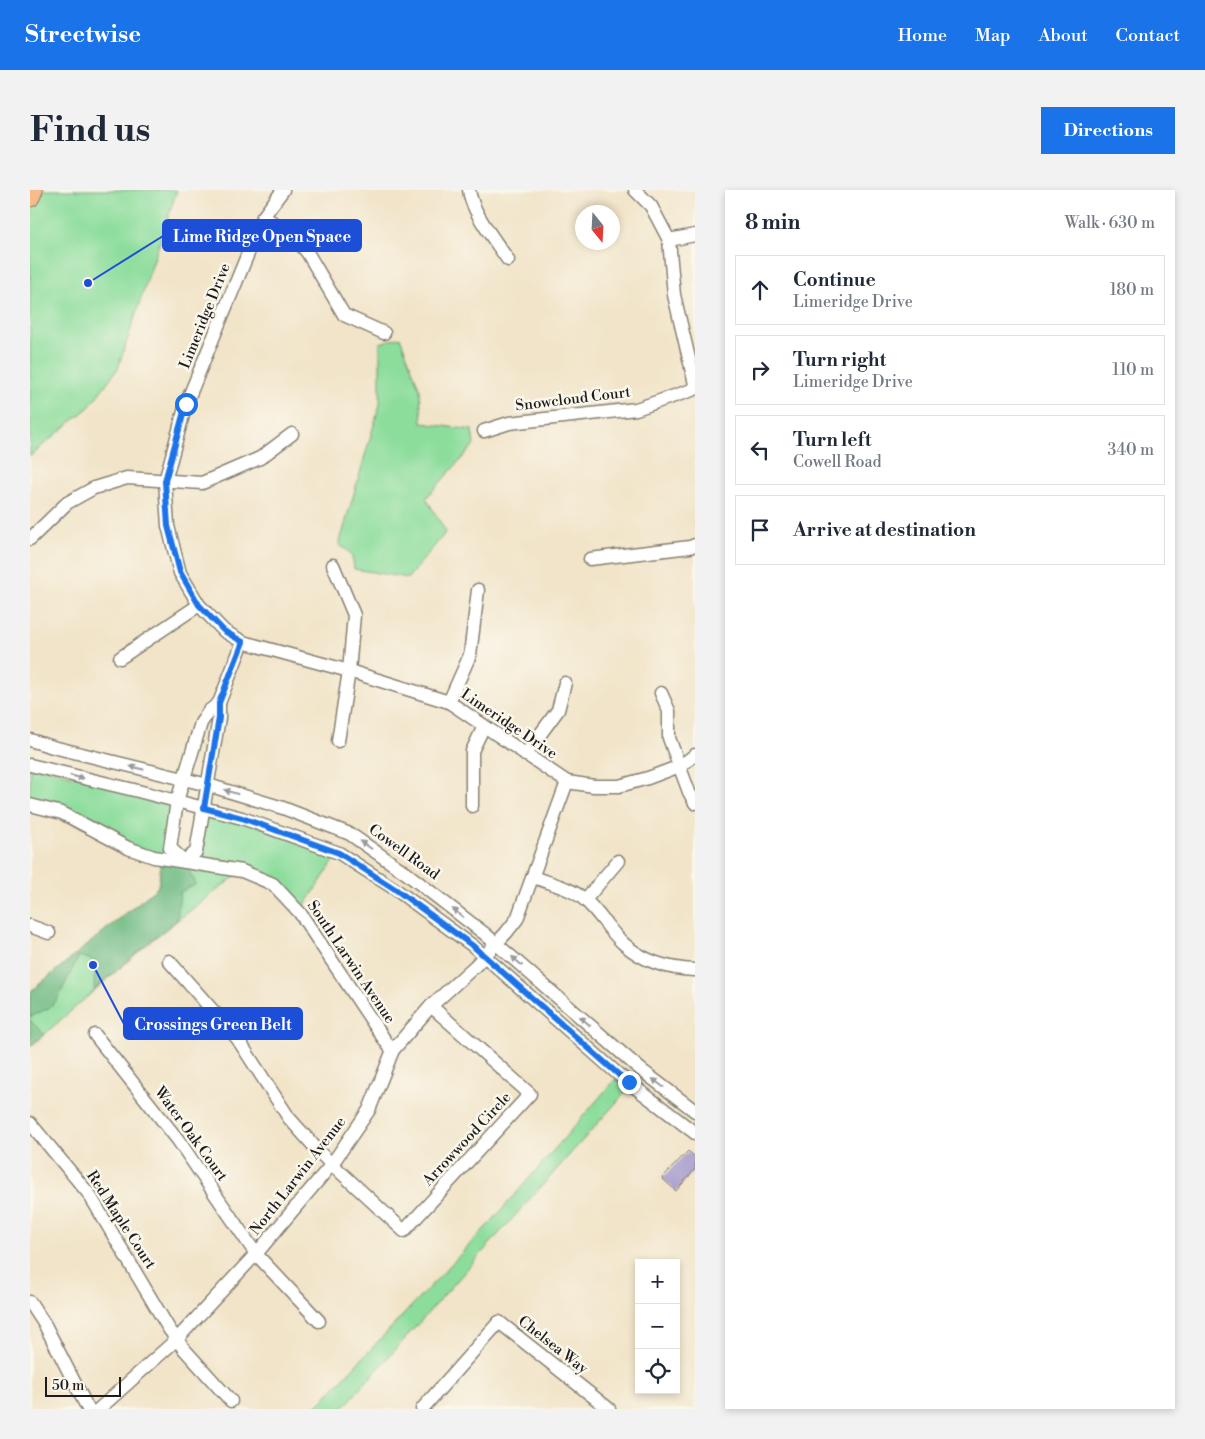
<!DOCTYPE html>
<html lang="en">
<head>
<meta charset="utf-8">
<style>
  :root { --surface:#fff; --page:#f2f2f3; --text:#1f2937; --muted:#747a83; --line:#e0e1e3; --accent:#1a73e8 }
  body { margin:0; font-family:"Libre Bodoni",serif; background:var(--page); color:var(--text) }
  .controls { position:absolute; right:15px; bottom:15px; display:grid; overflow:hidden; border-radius:0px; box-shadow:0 2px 8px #0003 }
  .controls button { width:45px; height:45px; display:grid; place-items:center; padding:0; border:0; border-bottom:1px solid var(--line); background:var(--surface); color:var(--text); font:25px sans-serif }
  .compass { position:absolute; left:545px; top:15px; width:45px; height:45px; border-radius:50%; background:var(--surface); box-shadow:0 2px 8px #0003; rotate:162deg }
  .scale { position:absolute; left:15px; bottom:12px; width:76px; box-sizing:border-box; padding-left:5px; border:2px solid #1c1c1c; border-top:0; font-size:14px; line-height:18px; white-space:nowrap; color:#1c1c1c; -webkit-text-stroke:4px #fbf7ec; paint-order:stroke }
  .stop { position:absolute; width:15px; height:15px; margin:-11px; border:4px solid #1a73e8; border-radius:50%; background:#fff }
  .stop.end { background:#1a73e8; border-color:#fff; box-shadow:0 1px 5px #0008 }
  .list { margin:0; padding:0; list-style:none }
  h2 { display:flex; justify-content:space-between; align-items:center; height:65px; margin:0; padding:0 20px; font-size:21px }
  h2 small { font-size:16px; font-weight:400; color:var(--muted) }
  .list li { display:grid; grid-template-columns:32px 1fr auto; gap:15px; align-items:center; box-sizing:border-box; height:70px; margin:0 10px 10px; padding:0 10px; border:1px solid var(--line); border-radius:0px }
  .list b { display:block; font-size:19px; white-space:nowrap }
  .list p { margin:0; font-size:16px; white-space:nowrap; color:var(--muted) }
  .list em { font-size:16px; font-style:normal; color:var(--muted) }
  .icon { flex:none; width:28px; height:28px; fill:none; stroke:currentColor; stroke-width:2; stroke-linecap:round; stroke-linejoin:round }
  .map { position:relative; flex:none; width:665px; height:1219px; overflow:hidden; border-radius:0px }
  header { display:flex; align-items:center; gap:30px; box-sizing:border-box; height:70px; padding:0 25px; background:var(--accent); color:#fff }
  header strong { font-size:24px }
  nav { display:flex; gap:28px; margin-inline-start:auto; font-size:18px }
  .intro { display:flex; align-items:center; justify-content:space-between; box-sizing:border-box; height:120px; padding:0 30px }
  h1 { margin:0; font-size:35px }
  .button { padding:12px 22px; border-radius:0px; background:var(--accent); color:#fff; font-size:18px; font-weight:700 }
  main { display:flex; gap:30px; padding:0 30px }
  aside { flex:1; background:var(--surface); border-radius:0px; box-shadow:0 2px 8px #0003 }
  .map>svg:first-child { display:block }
  .green { fill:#8cdd9c; stroke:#547c5c }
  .forest { fill:#71bc84; stroke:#466c50 }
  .building { fill:#ada2cf }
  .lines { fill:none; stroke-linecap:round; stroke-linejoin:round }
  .minor-casing { stroke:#868072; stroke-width:15 }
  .highway-casing { stroke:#868072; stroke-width:21 }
  .minor { stroke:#fff; stroke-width:12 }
  .highway { stroke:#fabb8b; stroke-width:19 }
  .oneway { fill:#999 }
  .route { stroke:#1a73e8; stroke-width:6 }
  .labels { text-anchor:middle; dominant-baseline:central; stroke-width:5; stroke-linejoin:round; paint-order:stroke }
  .street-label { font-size:15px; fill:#1c1c1c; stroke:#fbf7ec }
  .leader { fill:none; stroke:#1d4ed8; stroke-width:2 }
  .callout-dot { fill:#1d4ed8; stroke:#fbf7ec; stroke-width:2 }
  .callout { fill:#1d4ed8; stroke:#1d4ed8; stroke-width:2 }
  .callout-label { font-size:16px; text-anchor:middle; font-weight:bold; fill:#fff }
</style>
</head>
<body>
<header>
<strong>Streetwise</strong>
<nav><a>Home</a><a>Map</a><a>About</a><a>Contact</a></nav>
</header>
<div class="intro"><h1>Find us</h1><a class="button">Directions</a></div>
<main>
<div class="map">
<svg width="665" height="1219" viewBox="0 0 665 1219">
  <rect width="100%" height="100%" fill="#fbf7ec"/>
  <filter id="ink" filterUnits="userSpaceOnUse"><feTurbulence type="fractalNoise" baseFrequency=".02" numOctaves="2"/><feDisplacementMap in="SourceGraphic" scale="10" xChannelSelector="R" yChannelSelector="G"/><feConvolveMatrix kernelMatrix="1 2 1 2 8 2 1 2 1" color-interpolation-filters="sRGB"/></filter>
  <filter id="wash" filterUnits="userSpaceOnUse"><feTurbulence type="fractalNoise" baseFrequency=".0096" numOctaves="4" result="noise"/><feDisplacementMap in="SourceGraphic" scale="20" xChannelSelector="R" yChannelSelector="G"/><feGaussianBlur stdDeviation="1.12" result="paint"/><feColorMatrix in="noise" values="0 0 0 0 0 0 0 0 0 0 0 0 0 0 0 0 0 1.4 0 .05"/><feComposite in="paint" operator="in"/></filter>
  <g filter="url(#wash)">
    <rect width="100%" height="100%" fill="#f1e4c8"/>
    <g class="green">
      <polygon points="3,0 147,0 88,178 59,217 0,266 0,7"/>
      <path d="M 370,147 L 390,200 L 392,233 L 442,240 L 444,255 L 396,308 L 416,342 L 378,388 L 324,379 C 323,366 320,361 309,355 L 350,214 L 350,153 Z"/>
      <polygon points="0,575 147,611 140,658 154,670 166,662 175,618 309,663 270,723 243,694 212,681 123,749 0,857 0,802 128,697 132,668 0,615"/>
      <polygon points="589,885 602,895 312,1219 282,1219 289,1214 462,1031"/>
    </g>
    <g class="forest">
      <polygon points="132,667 154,671 166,694 150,702 147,730 123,749 64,800 65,771 49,766 27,810 19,818 0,827 0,802 128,697"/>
      <polygon points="0,830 14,844 0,857"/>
    </g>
    <g id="blocks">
      <polygon class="building" points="658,961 665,967 665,979 646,1001 632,988"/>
    </g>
  </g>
  <g filter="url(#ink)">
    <use href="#blocks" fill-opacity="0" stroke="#868072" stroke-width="1"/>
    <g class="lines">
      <defs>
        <g id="minor">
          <polyline points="253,0 233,27 156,214 135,291 138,336 150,383 169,415 194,441 213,452 319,481 419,512 537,592 564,596 589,596 618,588 650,576 665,565"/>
          <path d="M 439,0 C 442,23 465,50 478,70"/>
          <polyline points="605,0 621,16 639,50 644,105 665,194"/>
          <polyline points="233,27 259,41 277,62 314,125 354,143"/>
          <polyline points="639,50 665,45"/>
          <polyline points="454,241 479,233 606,219 665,199"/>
          <polyline points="0,349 37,313 64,298 97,288 172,293 230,268 262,244"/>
          <polyline points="560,369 660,357 665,355"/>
          <polyline points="303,375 324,425 319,481 308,551"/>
          <polyline points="90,468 169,415"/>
          <polyline points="631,503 639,521 639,548 659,602 665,613"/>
          <polyline points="419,512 440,465 448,400"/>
          <polygon points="189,513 189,528 166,662 154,671 140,658 147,611 171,533 179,521"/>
          <polyline points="189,513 213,452"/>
          <polyline points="0,550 23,557 178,595 253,618 320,644 376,683 455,744 610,879 665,921"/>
          <polyline points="495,565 528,520 535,493"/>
          <polyline points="0,575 104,600 212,628 309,663 365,699 443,756 589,885 665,943"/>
          <polyline points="0,615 32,623 98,658 124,667 212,681 243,694 270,723 358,855 363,860"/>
          <polyline points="442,616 442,561 454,536"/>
          <path d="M 503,687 C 519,693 542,698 555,710 C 570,723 579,741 594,754 C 613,771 639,779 665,780"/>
          <polyline points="555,710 588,671"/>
          <polyline points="0,736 19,743"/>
          <polyline points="139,771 207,848 259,928 292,965 374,1041 500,904 401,816"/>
          <polyline points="65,845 148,950 226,1064 289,1131"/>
          <polyline points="0,933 59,1004 139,1139 154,1159 201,1211"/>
          <polyline points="0,1112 15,1135 58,1219"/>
          <polyline points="69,1219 147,1149 226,1064 302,974 339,920 363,860 401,816 445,776 476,743 487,729 537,592"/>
          <polyline points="392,1219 469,1132 579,1219"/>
        </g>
        <polyline id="highway" points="0,7 3,0"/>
      </defs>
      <use href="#minor" class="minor-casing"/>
      <use href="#highway" class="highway-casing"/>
      <use href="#minor" class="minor"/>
      <use href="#highway" class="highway"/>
    </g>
    <defs><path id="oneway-solid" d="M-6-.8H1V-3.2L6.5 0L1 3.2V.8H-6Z" transform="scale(1.25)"/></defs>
    <g class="oneway">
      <use href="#oneway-solid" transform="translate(107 578) rotate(-166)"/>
      <use href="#oneway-solid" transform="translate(47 587) rotate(13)"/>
      <use href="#oneway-solid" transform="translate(201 602) rotate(-163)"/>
      <use href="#oneway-solid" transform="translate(336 655) rotate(-145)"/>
      <use href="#oneway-solid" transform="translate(428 723) rotate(-142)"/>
      <use href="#oneway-solid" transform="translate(487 771) rotate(-139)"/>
      <use href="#oneway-solid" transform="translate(555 831) rotate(-139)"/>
      <use href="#oneway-solid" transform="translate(628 893) rotate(-143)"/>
    </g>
  </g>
  <g class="lines" filter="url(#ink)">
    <polyline class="route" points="156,214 135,291 138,336 150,382 169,415 194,441 213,452 189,513 189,528 174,618 212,628 309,663 365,699 443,756 589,885 599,892"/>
  </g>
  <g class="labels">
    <g class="street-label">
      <text transform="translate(175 126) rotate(-68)">Limeridge Drive</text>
      <text transform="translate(543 209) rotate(-7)">Snowcloud Court</text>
      <text transform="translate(479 534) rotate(34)">Limeridge Drive</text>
      <text transform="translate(374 662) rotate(36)">Cowell Road</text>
      <text transform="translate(321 772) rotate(56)">South Larwin Avenue</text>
      <text transform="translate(161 944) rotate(54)">Water Oak Court</text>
      <text transform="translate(437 949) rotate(-47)">Arrowwood Circle</text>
      <text transform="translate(268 986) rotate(-52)">North Larwin Avenue</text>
      <text transform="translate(91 1030) rotate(57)">Red Maple Court</text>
      <text transform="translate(523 1155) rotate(38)">Chelsea Way</text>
    </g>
  </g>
  <path class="leader" d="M58 93L133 46M63 775L94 834"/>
  <g class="callout-dot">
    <circle cx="58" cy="93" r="5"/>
    <circle cx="63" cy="775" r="5"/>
  </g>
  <g class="callout">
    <rect x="133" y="30" width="198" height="31" rx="5"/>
    <rect x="94" y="818" width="178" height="31" rx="5"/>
  </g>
  <g class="callout-label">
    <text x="232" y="52">Lime Ridge Open Space</text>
    <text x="183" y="840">Crossings Green Belt</text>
  </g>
</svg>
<div class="controls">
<button>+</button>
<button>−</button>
<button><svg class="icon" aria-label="locate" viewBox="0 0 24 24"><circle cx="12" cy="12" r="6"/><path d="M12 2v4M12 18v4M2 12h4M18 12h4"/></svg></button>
</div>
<svg class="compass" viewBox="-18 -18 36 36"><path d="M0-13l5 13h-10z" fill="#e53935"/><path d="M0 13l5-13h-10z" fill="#747a83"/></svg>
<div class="scale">50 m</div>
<div class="stop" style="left:156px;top:214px"></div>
<div class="stop end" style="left:599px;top:892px"></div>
</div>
<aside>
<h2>8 min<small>Walk · 630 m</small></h2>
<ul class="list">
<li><svg class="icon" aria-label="ahead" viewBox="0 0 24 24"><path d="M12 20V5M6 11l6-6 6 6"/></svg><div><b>Continue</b><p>Limeridge Drive</p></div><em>180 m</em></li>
<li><svg class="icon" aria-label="right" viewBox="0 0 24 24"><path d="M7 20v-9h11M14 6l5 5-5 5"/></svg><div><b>Turn right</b><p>Limeridge Drive</p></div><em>110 m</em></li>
<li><svg class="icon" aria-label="left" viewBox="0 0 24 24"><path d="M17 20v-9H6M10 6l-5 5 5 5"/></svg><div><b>Turn left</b><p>Cowell Road</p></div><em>340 m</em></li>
<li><svg class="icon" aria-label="arrive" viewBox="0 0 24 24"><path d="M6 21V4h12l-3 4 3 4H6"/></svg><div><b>Arrive at destination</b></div></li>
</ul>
</aside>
</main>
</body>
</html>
